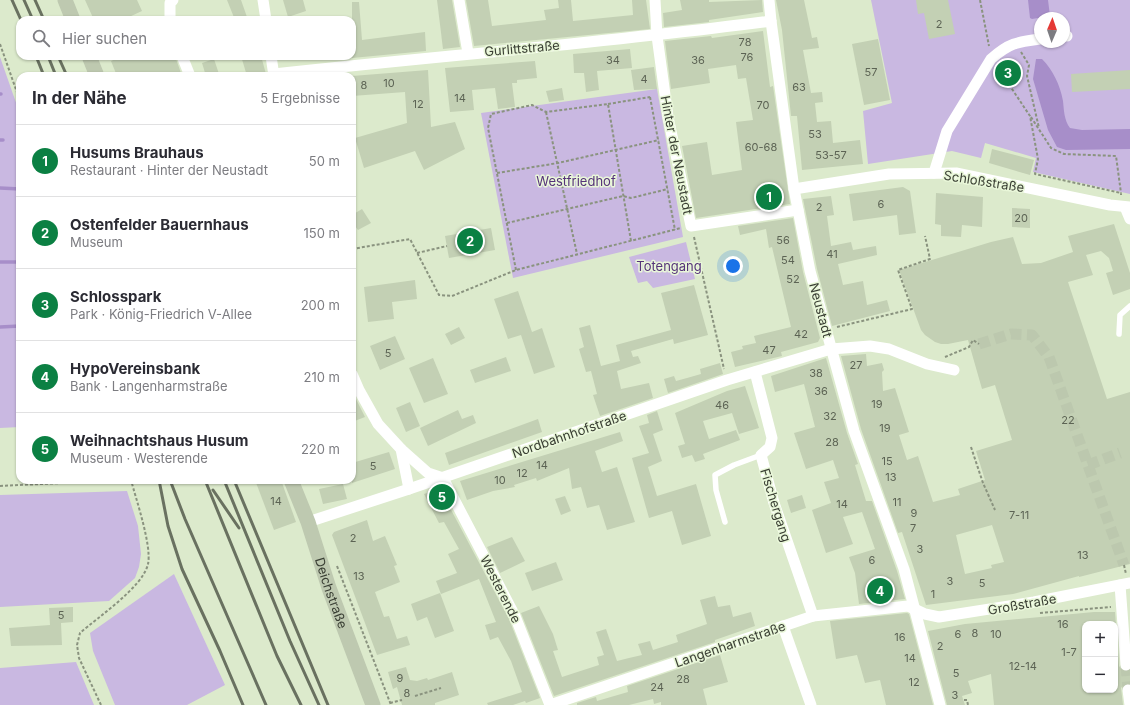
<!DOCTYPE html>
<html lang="de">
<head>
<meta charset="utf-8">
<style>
  :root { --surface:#fff; --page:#f2f2f3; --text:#2b2b33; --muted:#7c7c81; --line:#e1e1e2; --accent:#0b8043 }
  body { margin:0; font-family:Inter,sans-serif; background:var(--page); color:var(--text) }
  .controls { position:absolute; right:12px; bottom:12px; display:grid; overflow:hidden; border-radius:8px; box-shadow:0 1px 3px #0004 }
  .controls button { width:36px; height:36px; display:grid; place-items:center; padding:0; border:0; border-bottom:1px solid var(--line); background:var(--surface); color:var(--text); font:20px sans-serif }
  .compass { position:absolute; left:1034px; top:12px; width:36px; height:36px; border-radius:50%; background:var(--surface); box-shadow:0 1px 3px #0004; rotate:2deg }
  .you { position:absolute; left:733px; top:266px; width:14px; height:14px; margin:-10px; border:3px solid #fff; border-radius:50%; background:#1a73e8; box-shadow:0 0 0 6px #1a73e833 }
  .badge { display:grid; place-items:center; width:26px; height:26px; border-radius:50%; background:var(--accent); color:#fff; font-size:13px; font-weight:700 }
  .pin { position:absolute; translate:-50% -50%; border:2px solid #fff; box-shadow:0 1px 4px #0006 }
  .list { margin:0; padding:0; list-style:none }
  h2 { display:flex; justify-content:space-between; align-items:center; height:52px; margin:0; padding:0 16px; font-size:17px }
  h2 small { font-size:13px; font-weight:400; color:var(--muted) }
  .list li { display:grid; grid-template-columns:26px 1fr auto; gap:12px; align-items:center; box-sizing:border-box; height:72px; padding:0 16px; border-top:1px solid var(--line) }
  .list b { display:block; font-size:15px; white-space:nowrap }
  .list p { margin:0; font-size:13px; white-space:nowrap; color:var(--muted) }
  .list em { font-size:13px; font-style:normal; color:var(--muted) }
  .icon { flex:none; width:22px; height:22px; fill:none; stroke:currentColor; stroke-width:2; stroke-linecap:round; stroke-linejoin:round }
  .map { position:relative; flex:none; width:1130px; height:705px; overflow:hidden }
  .search { position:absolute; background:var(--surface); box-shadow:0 1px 3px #0004; left:16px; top:16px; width:340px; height:44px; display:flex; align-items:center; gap:10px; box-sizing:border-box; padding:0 14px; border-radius:12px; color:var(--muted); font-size:15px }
  .panel { position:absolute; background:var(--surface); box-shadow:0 1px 3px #0004; left:16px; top:72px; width:340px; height:412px; border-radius:12px }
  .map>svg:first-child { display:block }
  .green { fill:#c9b8e1; fill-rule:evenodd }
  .water { fill:#a78ec9 }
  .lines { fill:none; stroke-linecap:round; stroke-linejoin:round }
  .stream { stroke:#a78ec9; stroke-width:3.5 }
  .building { fill:#c3d0b4; fill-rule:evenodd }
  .street-tunnel { stroke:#bcc8ae; stroke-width:11; stroke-dasharray:11 5.5; stroke-linecap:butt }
  .path { stroke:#8a937f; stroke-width:2; stroke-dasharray:3 2; stroke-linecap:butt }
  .lane { stroke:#fff; stroke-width:5.5 }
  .street { stroke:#fff; stroke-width:11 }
  .secondary { stroke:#bec9b0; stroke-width:15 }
  .rail { stroke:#697160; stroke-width:3 }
  .labels { text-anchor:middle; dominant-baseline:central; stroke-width:3; stroke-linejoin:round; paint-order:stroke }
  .number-label { font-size:11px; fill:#5c6354 }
  .street-label { font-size:13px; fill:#3a3f34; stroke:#e9f7d9 }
  .park-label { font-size:13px; fill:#553279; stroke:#e9f7d9 }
</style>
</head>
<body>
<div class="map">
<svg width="1130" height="705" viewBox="0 0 1130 705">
  <rect width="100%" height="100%" fill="#dceacc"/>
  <g class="green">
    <path d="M 871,0 L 1130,0 L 1130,194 L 1033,172 L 1036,158 L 985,143 L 981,158 L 952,151 L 868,164 L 863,111 L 892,103 ZM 1040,18 L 1064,18 L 1064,42 L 1040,42 Z"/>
    <polygon points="0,57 20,114 20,427 0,428"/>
    <polygon points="657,89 683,237 513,278 481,113"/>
    <polygon points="686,242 695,279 653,288 647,281 638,283 629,257"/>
    <polygon points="127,491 138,526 141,554 139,567 135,578 109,601 0,607 0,495"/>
    <polygon points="174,574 225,685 187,705 115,705 93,651 90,633"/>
    <polygon points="76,662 94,705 0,705 0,668"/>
  </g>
  <g class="water">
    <polygon points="1028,0 1048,0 1050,16 1032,19 1030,18"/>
    <path d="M 1036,59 L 1042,59 C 1053,70 1060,85 1063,101 C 1064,110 1064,120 1070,128 L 1082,130 L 1130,129 L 1130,149 L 1066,150 L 1057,147 L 1048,130 L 1033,79 Z"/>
  </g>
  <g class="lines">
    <g class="stream">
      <polyline points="0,94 1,94"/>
      <polyline points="0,140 3,140"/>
      <polyline points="0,188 20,189"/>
      <polyline points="0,262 20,262"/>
      <polyline points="0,327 20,326"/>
    </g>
  </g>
  <g class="building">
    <polygon points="85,0 137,0 142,11 129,17 130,20 94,20"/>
    <polygon points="227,0 241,0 247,17 246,18 247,20 235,20"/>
    <polygon points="283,0 303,0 306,11 288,17"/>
    <polygon points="437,0 452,0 460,47 443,49"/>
    <polygon points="466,0 488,0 492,26 546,20 544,10 559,8 558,0 571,0 573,21 633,15 632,0 646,0 650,29 474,46"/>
    <polygon points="680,0 709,0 709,2 762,0 763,12 709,20 709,22 664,27 663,13 682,10"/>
    <polygon points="776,0 804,0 812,38 817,37 819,48 803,50 811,93 822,92 823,102 815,103 817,122 831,121 833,143 860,140 863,164 802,170 797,116 791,116 782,30"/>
    <polygon points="916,0 948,0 955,34 929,39 924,13 918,14"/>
    <polygon points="352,2 359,2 362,40 425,32 426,51 352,58"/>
    <polygon points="763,31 770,87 773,86 790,204 696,218 682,146 707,142 712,175 742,170 736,122 753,120 746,78 738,79 736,65 708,69 710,83 671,89 665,41 711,36 712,38"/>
    <polygon points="878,39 890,100 864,105 852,44"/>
    <polygon points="630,49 632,68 597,71 599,90 586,92 584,73 574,73 573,54"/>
    <polygon points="123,56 175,56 182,76 117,76 111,61"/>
    <polygon points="241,56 261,56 266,74 247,76"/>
    <polygon points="214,59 219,74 206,76 202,63"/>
    <polygon points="535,61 537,78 517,80 517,83 512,83 515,107 498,109 495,88 472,90 474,110 450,112 445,68"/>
    <polygon points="654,67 657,89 634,90 631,70"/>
    <polygon points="428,70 431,127 455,122 465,149 424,170 415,151 364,168 355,138 407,123 405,92 352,96 352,76"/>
    <polygon points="1130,70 1130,89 1072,92 1071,74"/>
    <polygon points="562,88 564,100 549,102 546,91"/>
    <polygon points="992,149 1034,160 1030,175 989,163"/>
    <polygon points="903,187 910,191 916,233 899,235 897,215 853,221 849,194"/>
    <polygon points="936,193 983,197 982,227 962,225 961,237 941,236 941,225 935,224"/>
    <polygon points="831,196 834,215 827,216 831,246 851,242 853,250 876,246 877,255 838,264 843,285 863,281 867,305 887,300 890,311 832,326 817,269 803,199"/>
    <polygon points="1012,208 1030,209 1030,228 1012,227"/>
    <polygon points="362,209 371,223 358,230 352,222 352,215"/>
    <polygon points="793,218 803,272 820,338 818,342 781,352 782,356 735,367 731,352 743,349 742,346 756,343 754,336 791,327 772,247 769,248 766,229 740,235 738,226"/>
    <path d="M 1114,224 L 1130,273 L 1130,289 L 1113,295 L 1106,273 L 1113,271 L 1109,258 L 1101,251 L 1086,255 L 1093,275 L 1068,282 L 1107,399 L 1130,392 L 1130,564 L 1079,577 L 1079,576 L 1013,594 L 926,605 L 902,532 L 898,533 L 861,429 L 841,356 L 866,354 L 867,366 L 882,363 L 884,370 L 882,372 L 883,391 L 895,388 L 909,432 L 899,435 L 907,460 L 918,456 L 933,502 L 960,495 L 958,489 L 985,480 L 976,451 L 1012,440 L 995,385 L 982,389 L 968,340 L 948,344 L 941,344 L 935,342 L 925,335 L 921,330 L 899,270 L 991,242 L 1013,237 L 1022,264 L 1041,263 L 1073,252 L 1068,236 ZM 992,525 L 1004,562 L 991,565 L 992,568 L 965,574 L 956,535 Z"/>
    <polygon points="491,228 495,250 449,258 445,236"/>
    <polygon points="415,280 417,299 392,302 394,319 368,322 364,287"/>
    <polygon points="694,285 708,335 674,344 673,339 631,351 633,357 638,356 641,363 617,371 621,389 649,383 653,398 600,416 593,395 597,394 591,371 586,372 579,349 584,347 579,328 590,325 601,366 620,361 616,345 671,330 661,293"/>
    <polygon points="518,291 532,332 542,328 555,367 534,374 521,335 508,339 494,299"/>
    <polygon points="459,327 465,338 451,345 445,334"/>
    <polygon points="395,336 405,359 380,370 370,346"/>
    <polygon points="506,357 511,371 475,383 470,370"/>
    <polygon points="433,358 448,394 424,403 409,368"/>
    <polygon points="826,358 847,433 858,464 855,465 866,501 872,501 897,571 905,599 859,604 855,573 849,557 875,549 862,512 843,517 853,544 826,553 812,510 831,503 824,482 839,478 833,460 806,469 794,433 815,427 804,384 775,392 771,376"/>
    <polygon points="720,363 723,374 668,393 664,379 674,376 676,381 687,378 701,374 700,369"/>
    <polygon points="745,386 759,428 739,434 732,413 703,421 709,439 736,430 740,440 703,454 705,459 695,462 692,455 682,458 678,446 685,444 675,413 727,391"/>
    <polygon points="352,391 365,417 352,422"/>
    <polygon points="410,402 420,426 406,432 396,408"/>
    <polygon points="458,410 462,419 473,415 476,423 428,446 420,428"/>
    <polygon points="657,411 663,430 653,434 662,461 648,467 657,496 696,484 711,536 682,545 672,511 649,518 632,458 649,453 639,426 649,423 647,415"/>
    <polygon points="538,419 542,432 449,465 445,453"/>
    <polygon points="620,432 623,441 595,451 602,472 617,467 635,522 607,530 599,505 587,508 581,487 572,489 569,468 537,481 536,478 514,485 515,487 493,491 467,500 460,481"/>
    <polygon points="389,452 395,469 352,483 352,463"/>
    <polygon points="255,480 281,480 296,522 274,530"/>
    <polygon points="343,484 347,499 323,504 319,489"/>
    <polygon points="440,489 509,619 540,698 526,703 525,701 513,705 488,705 487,703 522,692 511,661 498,637 490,640 485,625 496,622 479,579 441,594 436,581 457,573 448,554 459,549 444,522 439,523 424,494"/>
    <polygon points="802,495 806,508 791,513 787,500"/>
    <polygon points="565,496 571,511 561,515 555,499"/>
    <polygon points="367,520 373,541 385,536 397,565 394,566 400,582 375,592 384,617 389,616 397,639 407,636 410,645 377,655 332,535 334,532"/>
    <polygon points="512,537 525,561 500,573 487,547"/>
    <polygon points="556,562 563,580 532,591 525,573"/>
    <polygon points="440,593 454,631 435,638 427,617 417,621 411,604"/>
    <polygon points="715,596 718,607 730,605 733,617 751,612 755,626 715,640 715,642 554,696 521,613 539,606 553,634 558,650 553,651 562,677 599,665 597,657 604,655 596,632 606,629 617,661 629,658 642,655 638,644 650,641 653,650 678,642 676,635 707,624 700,600"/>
    <polygon points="73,607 73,622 61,623 62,645 11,646 9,628 50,625 49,608"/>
    <path d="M 1094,612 L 1115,612 L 1119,666 L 1123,671 L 1130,671 L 1130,683 L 1124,684 L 1121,688 L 1123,705 L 994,705 L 991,674 L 968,681 L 972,693 L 962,696 L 965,705 L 947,705 L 928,631 L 965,624 ZM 1085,624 L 1115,624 L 1115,690 L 1085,690 Z"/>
    <polygon points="907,613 909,614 933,705 886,705 880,680 865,683 857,655 836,659 830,621"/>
    <polygon points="720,655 728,682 703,689 707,705 661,705 661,702 654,704 653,699 629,705 577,705 577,703 596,697 597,701 628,692 627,686"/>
    <polygon points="406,667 410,680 417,681 427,678 428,680 452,672 459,695 435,703 435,705 402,705 397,687 393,689 388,672"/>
  </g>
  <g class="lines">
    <g class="street-tunnel">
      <polyline points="979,344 1011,334 1032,335 1049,357 1124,565"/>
      <polyline points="1088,465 1120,453"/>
      <polyline points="1126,665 1128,690"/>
    </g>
    <g class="path">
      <polyline points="980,0 989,46"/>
      <polyline points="0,44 20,101"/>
      <polyline points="1021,52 1029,65 1027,76 1039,128"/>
      <polyline points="998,68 1030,116 1038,159 1035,174 1121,193 1121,195"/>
      <polyline points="650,97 675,230"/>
      <polyline points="608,104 650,97"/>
      <polyline points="546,112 577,254"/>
      <polyline points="1031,117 1051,148 1064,154 1116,156 1121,193"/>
      <polyline points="497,173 558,163 659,140"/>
      <polyline points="507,223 623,196 631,198 668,189"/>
      <polyline points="694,237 724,369"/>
      <polyline points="352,249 410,239 439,295 452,296 516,270 681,228"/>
      <polyline points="417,253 447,246"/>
      <polyline points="516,270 488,128 491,114 532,105 546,112 608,104 631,241"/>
      <polyline points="837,327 912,309 898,270 930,259 925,236"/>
      <polyline points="945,357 969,347 973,340 979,344"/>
      <polyline points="971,447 983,483 995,510"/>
      <polyline points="0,486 122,480"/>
      <polyline points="1124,565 1126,574"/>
      <polyline points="337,566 391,705"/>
      <polyline points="1040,613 1111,607"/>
      <polyline points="415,696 441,688"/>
      <polyline points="964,700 967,700 968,705"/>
      <polyline points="390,703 402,700"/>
      <path d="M 101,705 L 79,658 L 77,645 L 80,633 C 98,617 143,587 148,564 C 152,546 136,499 131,480"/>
    </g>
    <g class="lane">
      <polyline points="1119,334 1120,315 1130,306"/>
      <polyline points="725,522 716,490 715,475 734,465 761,455"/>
    </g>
    <g class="street">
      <polyline points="263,0 266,20"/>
      <polyline points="459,0 468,53"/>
      <polyline points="655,0 657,36 668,117 691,226 798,210"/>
      <polyline points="769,0 771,21 794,189 810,271 854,431 904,569 940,705"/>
      <polyline points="170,20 170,3 173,0"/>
      <polyline points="1064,36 1067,36"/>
      <polyline points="182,56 190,76"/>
      <polyline points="271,56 274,76"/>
      <path d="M 274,74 C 439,56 605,43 771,21"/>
      <path d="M 934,173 L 947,131 L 991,59 C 1009,43 1017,42 1040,39"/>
      <polyline points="794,189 889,174 956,173 1110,205 1130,207"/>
      <polyline points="1125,207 1130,219"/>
      <polyline points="755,372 772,438 770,447 761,455 774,503 813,616"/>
      <polyline points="352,374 359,390 378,424 401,449 409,489"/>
      <polyline points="401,449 428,473 443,478"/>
      <polyline points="443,478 515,616 550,705"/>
      <polyline points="308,522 409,489 727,380 831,349 870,346 889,349 927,364 954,370"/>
      <polyline points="1120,585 1126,665"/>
      <polyline points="783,626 811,705"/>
      <polyline points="1128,690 1130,705"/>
      <polyline points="550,705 813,616 908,606 925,614 939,617 1034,602 1130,583"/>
    </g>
    <g class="secondary">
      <polyline points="65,0 73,20"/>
      <polyline points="89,56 97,76"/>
      <path id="s1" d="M 291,480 L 308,522 L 329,588 L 373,705"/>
    </g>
    <g class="rail">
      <polyline points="12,0 21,20"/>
      <polyline points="24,0 33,20"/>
      <polyline points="35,0 44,20"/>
      <polyline points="36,56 44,76"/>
      <polyline points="48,56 56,76"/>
      <polyline points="58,56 67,76"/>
      <polyline points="159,480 168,526 182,569 220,651 243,705"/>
      <polyline points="170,480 185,519 266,705"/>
      <polyline points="205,480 277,656 301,705"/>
      <polyline points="224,480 290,641 319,705"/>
      <polyline points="234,480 328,705"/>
      <polyline points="213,490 239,528"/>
    </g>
  </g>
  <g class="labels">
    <g class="number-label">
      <text x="939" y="24">2</text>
      <text x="745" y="42">78</text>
      <text x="747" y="57">76</text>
      <text x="613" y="60">34</text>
      <text x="698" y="60">36</text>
      <text x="871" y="72">57</text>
      <text x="644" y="79">4</text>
      <text x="389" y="83">10</text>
      <text x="364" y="85">8</text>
      <text x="799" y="87">63</text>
      <text x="460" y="98">14</text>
      <text x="418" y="104">12</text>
      <text x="763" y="105">70</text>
      <text x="815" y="134">53</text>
      <text x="761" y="147">60-68</text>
      <text x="831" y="155">53-57</text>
      <text x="881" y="204">6</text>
      <text x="819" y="207">2</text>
      <text x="1021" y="218">20</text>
      <text x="783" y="240">56</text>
      <text x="832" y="254">41</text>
      <text x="788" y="260">54</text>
      <text x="793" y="279">52</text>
      <text x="801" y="334">42</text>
      <text x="769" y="350">47</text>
      <text x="388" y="353">5</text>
      <text x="856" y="365">27</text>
      <text x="816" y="373">38</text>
      <text x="821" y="391">36</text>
      <text x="877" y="404">19</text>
      <text x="722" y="405">46</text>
      <text x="830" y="416">32</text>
      <text x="1068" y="420">22</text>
      <text x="885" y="428">19</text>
      <text x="832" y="442">28</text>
      <text x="887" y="461">15</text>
      <text x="542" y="465">14</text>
      <text x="373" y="466">5</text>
      <text x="522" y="473">12</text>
      <text x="891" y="477">13</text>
      <text x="500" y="480">10</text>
      <text x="276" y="501">14</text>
      <text x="897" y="502">11</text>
      <text x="842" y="504">14</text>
      <text x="914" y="513">9</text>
      <text x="1019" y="515">7-11</text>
      <text x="913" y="528">7</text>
      <text x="353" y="538">2</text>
      <text x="920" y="549">3</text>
      <text x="1083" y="555">13</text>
      <text x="872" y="560">6</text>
      <text x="359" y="576">13</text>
      <text x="950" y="581">3</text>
      <text x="982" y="583">5</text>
      <text x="933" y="594">1</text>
      <text x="61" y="615">5</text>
      <text x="1063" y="624">16</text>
      <text x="975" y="633">8</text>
      <text x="958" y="634">6</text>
      <text x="996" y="634">10</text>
      <text x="900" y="637">16</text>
      <text x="940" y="646">2</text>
      <text x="1069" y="652">1-7</text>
      <text x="910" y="658">14</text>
      <text x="1023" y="666">12-14</text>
      <text x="956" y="673">5</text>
      <text x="400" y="678">9</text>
      <text x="683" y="679">28</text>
      <text x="914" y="682">12</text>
      <text x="657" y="687">24</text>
      <text x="407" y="693">8</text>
      <text x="955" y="695">3</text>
    </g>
    <g class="street-label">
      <text transform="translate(522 48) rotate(-5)">Gurlittstraße</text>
      <text transform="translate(677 155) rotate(79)">Hinter der Neustadt</text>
      <text transform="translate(984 181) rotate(9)">Schloßstraße</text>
      <text transform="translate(821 310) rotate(75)">Neustadt</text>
      <text transform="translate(569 434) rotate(-19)">Nordbahnhofstraße</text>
      <text transform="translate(776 505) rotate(73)">Fischergang</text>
      <text transform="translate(501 589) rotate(63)">Westerende</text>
      <text stroke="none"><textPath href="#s1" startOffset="120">Deichstraße</textPath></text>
      <text transform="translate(1022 604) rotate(-10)">Großstraße</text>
      <text transform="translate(730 644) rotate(-19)">Langenharmstraße</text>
    </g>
    <g class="park-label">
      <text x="576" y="181">Westfriedhof</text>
      <text x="669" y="266">Totengang</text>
    </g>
  </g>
</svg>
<div class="controls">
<button>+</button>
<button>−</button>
</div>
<svg class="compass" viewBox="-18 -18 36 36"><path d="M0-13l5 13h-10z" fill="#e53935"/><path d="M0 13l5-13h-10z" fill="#7c7c81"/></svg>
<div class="you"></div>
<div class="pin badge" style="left:769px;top:197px">1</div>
<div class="pin badge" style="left:470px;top:241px">2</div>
<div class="pin badge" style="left:1008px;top:73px">3</div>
<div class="pin badge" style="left:880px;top:591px">4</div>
<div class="pin badge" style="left:442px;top:497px">5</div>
<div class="search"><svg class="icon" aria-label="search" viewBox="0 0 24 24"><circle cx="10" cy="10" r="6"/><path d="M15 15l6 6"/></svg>Hier suchen</div>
<section class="panel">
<h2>In der Nähe<small>5 Ergebnisse</small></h2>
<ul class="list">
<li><span class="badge">1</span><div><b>Husums Brauhaus</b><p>Restaurant · Hinter der Neustadt</p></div><em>50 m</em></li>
<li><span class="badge">2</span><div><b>Ostenfelder Bauernhaus</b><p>Museum</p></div><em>150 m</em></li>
<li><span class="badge">3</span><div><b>Schlosspark</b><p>Park · König-Friedrich V-Allee</p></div><em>200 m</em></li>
<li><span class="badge">4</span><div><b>HypoVereinsbank</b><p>Bank · Langenharmstraße</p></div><em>210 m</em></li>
<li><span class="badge">5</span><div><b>Weihnachtshaus Husum</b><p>Museum · Westerende</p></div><em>220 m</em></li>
</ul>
</section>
</div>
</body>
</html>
